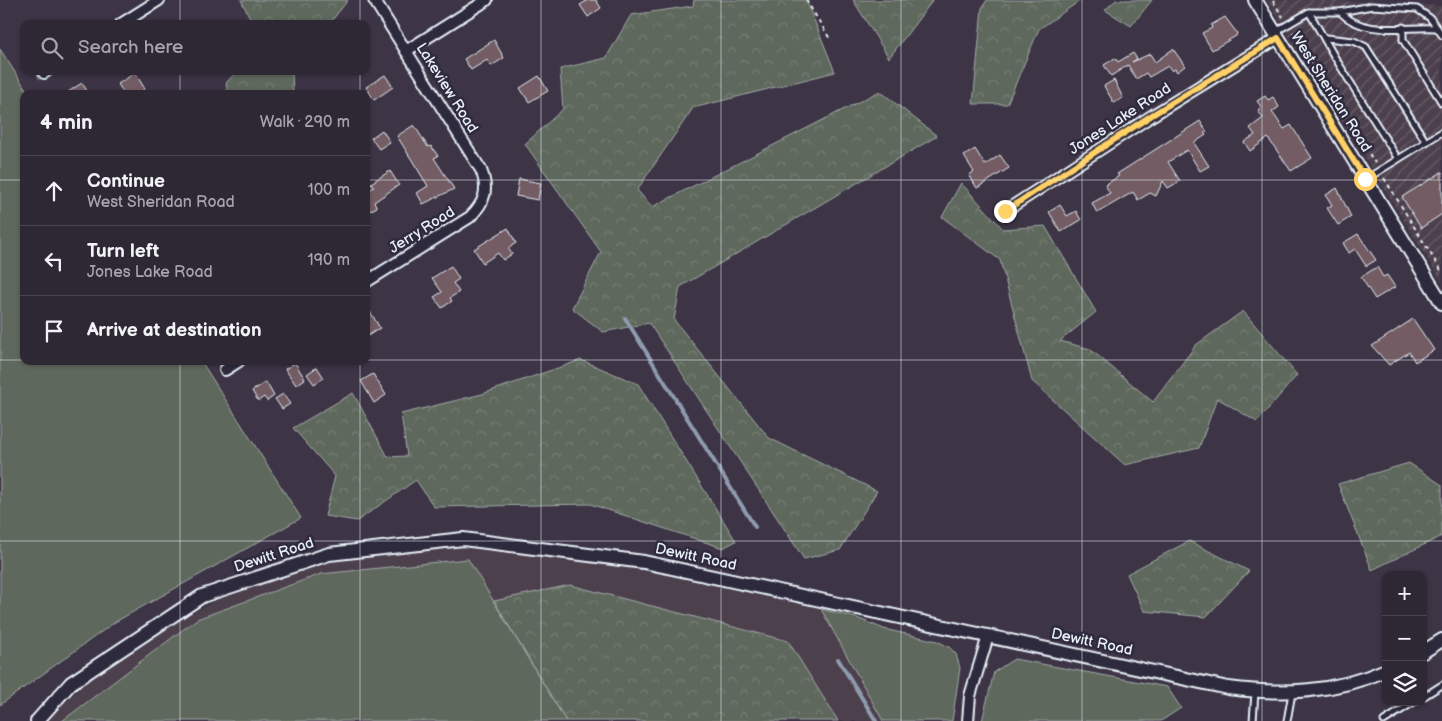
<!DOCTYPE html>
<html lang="en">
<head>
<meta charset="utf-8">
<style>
  :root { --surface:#2e2734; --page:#3a3340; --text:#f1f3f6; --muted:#a7a5ac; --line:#49444f }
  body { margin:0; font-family:"Balsamiq Sans",sans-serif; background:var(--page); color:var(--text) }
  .controls { position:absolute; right:15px; bottom:15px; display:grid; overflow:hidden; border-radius:10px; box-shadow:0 1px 4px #0004 }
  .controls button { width:45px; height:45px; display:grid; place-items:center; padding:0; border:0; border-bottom:1px solid var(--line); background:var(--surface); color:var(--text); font:25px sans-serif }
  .stop { position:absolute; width:15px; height:15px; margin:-11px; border:4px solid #ffd166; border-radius:50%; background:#fff }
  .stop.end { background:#ffd166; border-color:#fff; box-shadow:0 1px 5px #0008 }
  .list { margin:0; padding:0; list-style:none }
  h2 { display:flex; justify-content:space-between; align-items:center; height:65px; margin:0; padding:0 20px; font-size:21px }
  h2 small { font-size:16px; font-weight:400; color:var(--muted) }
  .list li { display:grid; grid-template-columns:32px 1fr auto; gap:15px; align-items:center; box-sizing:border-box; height:70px; padding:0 20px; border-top:1px solid var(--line) }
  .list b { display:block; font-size:19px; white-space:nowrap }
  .list p { margin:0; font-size:16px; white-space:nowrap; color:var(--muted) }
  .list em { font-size:16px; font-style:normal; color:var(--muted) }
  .icon { flex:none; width:28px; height:28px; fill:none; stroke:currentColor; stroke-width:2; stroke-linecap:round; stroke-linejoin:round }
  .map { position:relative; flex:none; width:1442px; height:721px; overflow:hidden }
  .search { position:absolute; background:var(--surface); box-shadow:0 1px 4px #0004; left:20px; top:20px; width:350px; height:55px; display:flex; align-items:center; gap:12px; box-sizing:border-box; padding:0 18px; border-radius:10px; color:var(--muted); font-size:19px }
  .panel { position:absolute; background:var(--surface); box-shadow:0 1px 4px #0004; left:20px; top:90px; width:350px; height:275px; border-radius:10px }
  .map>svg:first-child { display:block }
  .built { fill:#4d404e }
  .industrial { fill:url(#industrial-furrows) }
  .grass { fill:#5e685c; stroke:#a3acaa }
  .forest { fill:url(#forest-crowns); stroke:#a3acaa }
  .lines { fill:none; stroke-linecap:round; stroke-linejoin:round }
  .stream { stroke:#8f9caf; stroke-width:4 }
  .building { fill:#735c63; stroke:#e8f1f8 }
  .service-casing { stroke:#e8f1f8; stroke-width:9 }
  .minor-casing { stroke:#e8f1f8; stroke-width:14 }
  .tertiary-casing { stroke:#e8f1f8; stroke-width:16 }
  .path { stroke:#e8f1f8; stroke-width:2; stroke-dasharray:4 4; stroke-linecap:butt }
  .service { stroke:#2f2a3d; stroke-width:5 }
  .minor { stroke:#2f2a3d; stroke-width:10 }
  .tertiary { stroke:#2f2a3d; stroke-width:12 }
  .route { stroke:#ffd166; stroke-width:6 }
  .grid { fill:none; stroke:#e8f1f8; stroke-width:1; stroke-opacity:0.55 }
  .labels { text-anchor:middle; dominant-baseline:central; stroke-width:5; stroke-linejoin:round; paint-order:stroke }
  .street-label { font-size:15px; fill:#e8f1f8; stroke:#2f2a3d }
</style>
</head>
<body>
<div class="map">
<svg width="1442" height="721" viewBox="0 0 1442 721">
  <defs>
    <pattern id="industrial-furrows" width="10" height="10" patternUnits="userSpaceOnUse" patternTransform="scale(1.25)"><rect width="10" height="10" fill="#4d404e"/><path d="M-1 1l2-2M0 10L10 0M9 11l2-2" fill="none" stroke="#675c68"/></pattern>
    <pattern id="forest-crowns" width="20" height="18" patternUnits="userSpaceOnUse" patternTransform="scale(1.25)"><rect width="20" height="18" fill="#5e685c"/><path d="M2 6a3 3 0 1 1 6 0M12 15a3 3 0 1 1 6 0" fill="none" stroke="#757e74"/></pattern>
  </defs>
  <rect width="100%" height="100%" fill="#3d3445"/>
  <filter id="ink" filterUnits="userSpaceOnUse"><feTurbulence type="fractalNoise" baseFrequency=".02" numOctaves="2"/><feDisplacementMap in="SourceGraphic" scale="10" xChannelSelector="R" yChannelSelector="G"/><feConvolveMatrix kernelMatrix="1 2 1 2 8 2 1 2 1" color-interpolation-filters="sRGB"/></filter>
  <g filter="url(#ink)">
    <polygon class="built" points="442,547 477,547 590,559 821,609 857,618 884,629 934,640 953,651 960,668 952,721 44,721 81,687 122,655 165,628 213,602 260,583 316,565 347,558"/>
    <polygon class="industrial" points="1267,0 1324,0 1442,6 1442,282"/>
    <g class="grass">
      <polygon points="0,49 29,94 24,94 24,361 201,361 301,518 115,622 0,705"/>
      <polygon points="468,559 566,721 62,721 197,619 321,574"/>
      <polygon points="821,609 857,618 884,629 937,641 949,647 956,654 960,668 952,721 883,721"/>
      <polygon points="1014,659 1167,687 1181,708 1161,721 982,721 994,672"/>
    </g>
    <g class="forest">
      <polygon points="241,0 348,0 329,24 253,24"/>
      <polygon points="694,0 806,0 835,72 693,108 637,190 652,207 880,91 937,136 680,287 674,320 769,438 877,491 840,550 804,559 649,323 603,332 572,308 601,252 525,144 563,109 560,69 606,58 631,15 693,6"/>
      <polygon points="853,0 933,0 889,58"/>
      <polygon points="987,0 1081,0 1039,29 1007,104 973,104 982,8"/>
      <polygon points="1116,0 1152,0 1131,26 1105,10"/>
      <polygon points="237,71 292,71 293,94 228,94 226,83"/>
      <polygon points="961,183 1003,229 1045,226 1096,312 1060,341 1090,349 1153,402 1196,345 1243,311 1297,375 1257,422 1217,398 1199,448 1125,465 1032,381 1000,260 942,217"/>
      <polygon points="581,360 638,384 736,541 723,548 590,504 434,507 416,480 357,521 325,516 335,476 293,428 353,393 388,457 407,456 401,414 482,394"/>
      <polygon points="1409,463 1442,485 1442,536 1372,570 1338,484"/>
      <polygon points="1189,541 1249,571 1206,617 1144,611 1127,574"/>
      <polygon points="570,585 788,641 838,721 566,721 494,601"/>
    </g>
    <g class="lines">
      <g class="stream">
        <polyline points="625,318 755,527"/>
        <polyline points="838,659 876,721"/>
      </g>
    </g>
    <g class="building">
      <polygon points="588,0 596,0 601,8 588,17 580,5"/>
      <polygon points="1225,17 1237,33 1236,36 1212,50 1202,33 1212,28 1211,25"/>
      <polygon points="494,40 504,58 491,66 487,60 471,70 464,59"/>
      <polygon points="1173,49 1185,66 1177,72 1175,69 1172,71 1168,66 1149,77 1146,73 1136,79 1128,65 1111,76 1104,65 1115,58 1118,62 1133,53 1137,59 1132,62 1150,54 1155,62"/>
      <polygon points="135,73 145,89 137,94 124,94 118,84"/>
      <polygon points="385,75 393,87 374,100 366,87"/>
      <polygon points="539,76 548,91 529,102 520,88"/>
      <polygon points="1114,80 1123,98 1114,103 1104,86"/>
      <polygon points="82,83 89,94 65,94"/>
      <polygon points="1265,96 1268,100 1273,97 1279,107 1272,112 1284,129 1291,125 1312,158 1291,171 1268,138 1250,151 1244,142 1255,135 1250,128 1263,118 1258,111 1262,108 1257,101"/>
      <polygon points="1200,121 1207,132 1204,133 1206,135 1194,143 1209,166 1200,171 1187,150 1168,162 1180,181 1168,188 1163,181 1156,196 1150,193 1138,200 1133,192 1097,213 1092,203 1110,193 1105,185 1119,176 1117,174"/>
      <polygon points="414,125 428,147 431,146 438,156 434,158 454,189 423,204 417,193 428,186 397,136"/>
      <polygon points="382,130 390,142 379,149 371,138"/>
      <polygon points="975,149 985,165 1000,155 1009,168 977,188 969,175 974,172 964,156"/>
      <polygon points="390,171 399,185 374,202 377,207 366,213 366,189 367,191 374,187 371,183"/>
      <polygon points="1442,172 1442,214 1421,228 1402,197"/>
      <polygon points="519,179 541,183 538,200 516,196"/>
      <polygon points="1337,188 1351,217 1338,225 1327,208 1332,205 1326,195"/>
      <polygon points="1060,205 1067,216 1076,211 1081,220 1061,232 1049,212"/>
      <polygon points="508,228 516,243 508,248 512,254 503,260 498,253 483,263 474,249"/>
      <polygon points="1358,234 1376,260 1366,266 1355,249 1349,253 1343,243"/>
      <polygon points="451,266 459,279 453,283 459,292 450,298 452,301 442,308 434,297 442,292 432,278"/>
      <polygon points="1377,267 1383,277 1387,275 1395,287 1375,299 1361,277"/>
      <polygon points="366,305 380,328 366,337"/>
      <polygon points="1413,319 1434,350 1415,362 1409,352 1389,365 1372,346"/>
      <polygon points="295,363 305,379 296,385 285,369"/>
      <polygon points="317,367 324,378 314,384 307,374"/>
      <polygon points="373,374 386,395 374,403 361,381"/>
      <polygon points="266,382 274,396 267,401 264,397 258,401 252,391"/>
      <polygon points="283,394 290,404 282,409 275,399"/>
    </g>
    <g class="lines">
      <defs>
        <g id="service">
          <polyline points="1309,12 1334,56 1398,159"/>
          <path d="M 1340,12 C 1364,37 1405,26 1437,28"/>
          <polyline points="1403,27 1403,40 1442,103"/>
          <polyline points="1275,32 1309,12 1340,12 1372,6 1417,9 1430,18 1442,35"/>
          <polyline points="1326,38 1354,41 1366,47 1426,142"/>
          <polyline points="1366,179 1442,132"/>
          <polyline points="1423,697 1442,685"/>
          <polyline points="1253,721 1255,692"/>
          <polyline points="1287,721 1292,693"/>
          <polyline points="1384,721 1414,702"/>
        </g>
        <g id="minor">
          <polyline points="121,24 159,0"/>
          <polyline points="406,51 487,0"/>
          <polyline points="44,73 47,71"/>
          <polyline points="1005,211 1153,115 1278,38"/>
          <path d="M 366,282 L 470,217 C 485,202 489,190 481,170 L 374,0"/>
          <polyline points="225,370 239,361"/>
          <polyline points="968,721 970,696 988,636"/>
        </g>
        <g id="tertiary">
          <polyline points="1255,0 1442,303"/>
          <polyline points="1423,652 1442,640"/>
          <path d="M 37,721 L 71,683 L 202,596 L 329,554 L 463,539 L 644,562 L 1228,688 C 1283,695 1334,693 1386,670"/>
        </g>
      </defs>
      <use href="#service" class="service-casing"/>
      <use href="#minor" class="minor-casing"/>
      <use href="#tertiary" class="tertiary-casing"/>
      <g class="path">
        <polyline points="806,0 830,39"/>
        <polyline points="1273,1 1283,17"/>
        <polyline points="1293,32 1375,163"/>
        <polyline points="1384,178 1442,272"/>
      </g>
      <use href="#service" class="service"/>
      <use href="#minor" class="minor"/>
      <use href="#tertiary" class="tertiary"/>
    </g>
  </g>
  <g class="lines" filter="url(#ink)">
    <polyline class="route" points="1005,211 1152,115 1278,38 1365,179"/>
  </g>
  <path class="grid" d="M 180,0 L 180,24M 360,0 L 360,24M 541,0 L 541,721M 721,0 L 721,721M 901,0 L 901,721M 1082,0 L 1082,721M 1262,0 L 1262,721M 180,71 L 180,94M 360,71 L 360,94M 0,180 L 24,180M 366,180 L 1442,180M 0,360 L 24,360M 366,360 L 1442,360M 180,361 L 180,721M 360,361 L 360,721M 0,541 L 1442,541"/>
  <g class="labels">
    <g class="street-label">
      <text transform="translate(447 88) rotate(58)">Lakeview Road</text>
      <text transform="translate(1331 92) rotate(58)">West Sheridan Road</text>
      <text transform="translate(1120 119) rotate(-33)">Jones Lake Road</text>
      <text transform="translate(422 230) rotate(-32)">Jerry Road</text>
      <text transform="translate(274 555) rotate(-18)">Dewitt Road</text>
      <text transform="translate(696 557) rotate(12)">Dewitt Road</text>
      <text transform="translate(1092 642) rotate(12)">Dewitt Road</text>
    </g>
  </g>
</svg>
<div class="controls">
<button>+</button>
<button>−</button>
<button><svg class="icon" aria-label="layers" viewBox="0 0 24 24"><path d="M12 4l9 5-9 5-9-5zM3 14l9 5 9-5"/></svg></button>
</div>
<div class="stop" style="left:1365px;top:179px"></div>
<div class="stop end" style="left:1005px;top:211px"></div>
<div class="search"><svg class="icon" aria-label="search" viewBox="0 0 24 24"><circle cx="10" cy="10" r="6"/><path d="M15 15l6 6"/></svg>Search here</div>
<section class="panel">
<h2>4 min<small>Walk · 290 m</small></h2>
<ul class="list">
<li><svg class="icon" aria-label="ahead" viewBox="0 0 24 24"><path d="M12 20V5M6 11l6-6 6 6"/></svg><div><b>Continue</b><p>West Sheridan Road</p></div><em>100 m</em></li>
<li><svg class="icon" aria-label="left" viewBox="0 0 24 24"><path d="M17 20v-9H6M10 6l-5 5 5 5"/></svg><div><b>Turn left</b><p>Jones Lake Road</p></div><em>190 m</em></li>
<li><svg class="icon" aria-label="arrive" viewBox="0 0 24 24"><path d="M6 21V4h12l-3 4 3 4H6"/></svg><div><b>Arrive at destination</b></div></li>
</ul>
</section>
</div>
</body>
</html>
